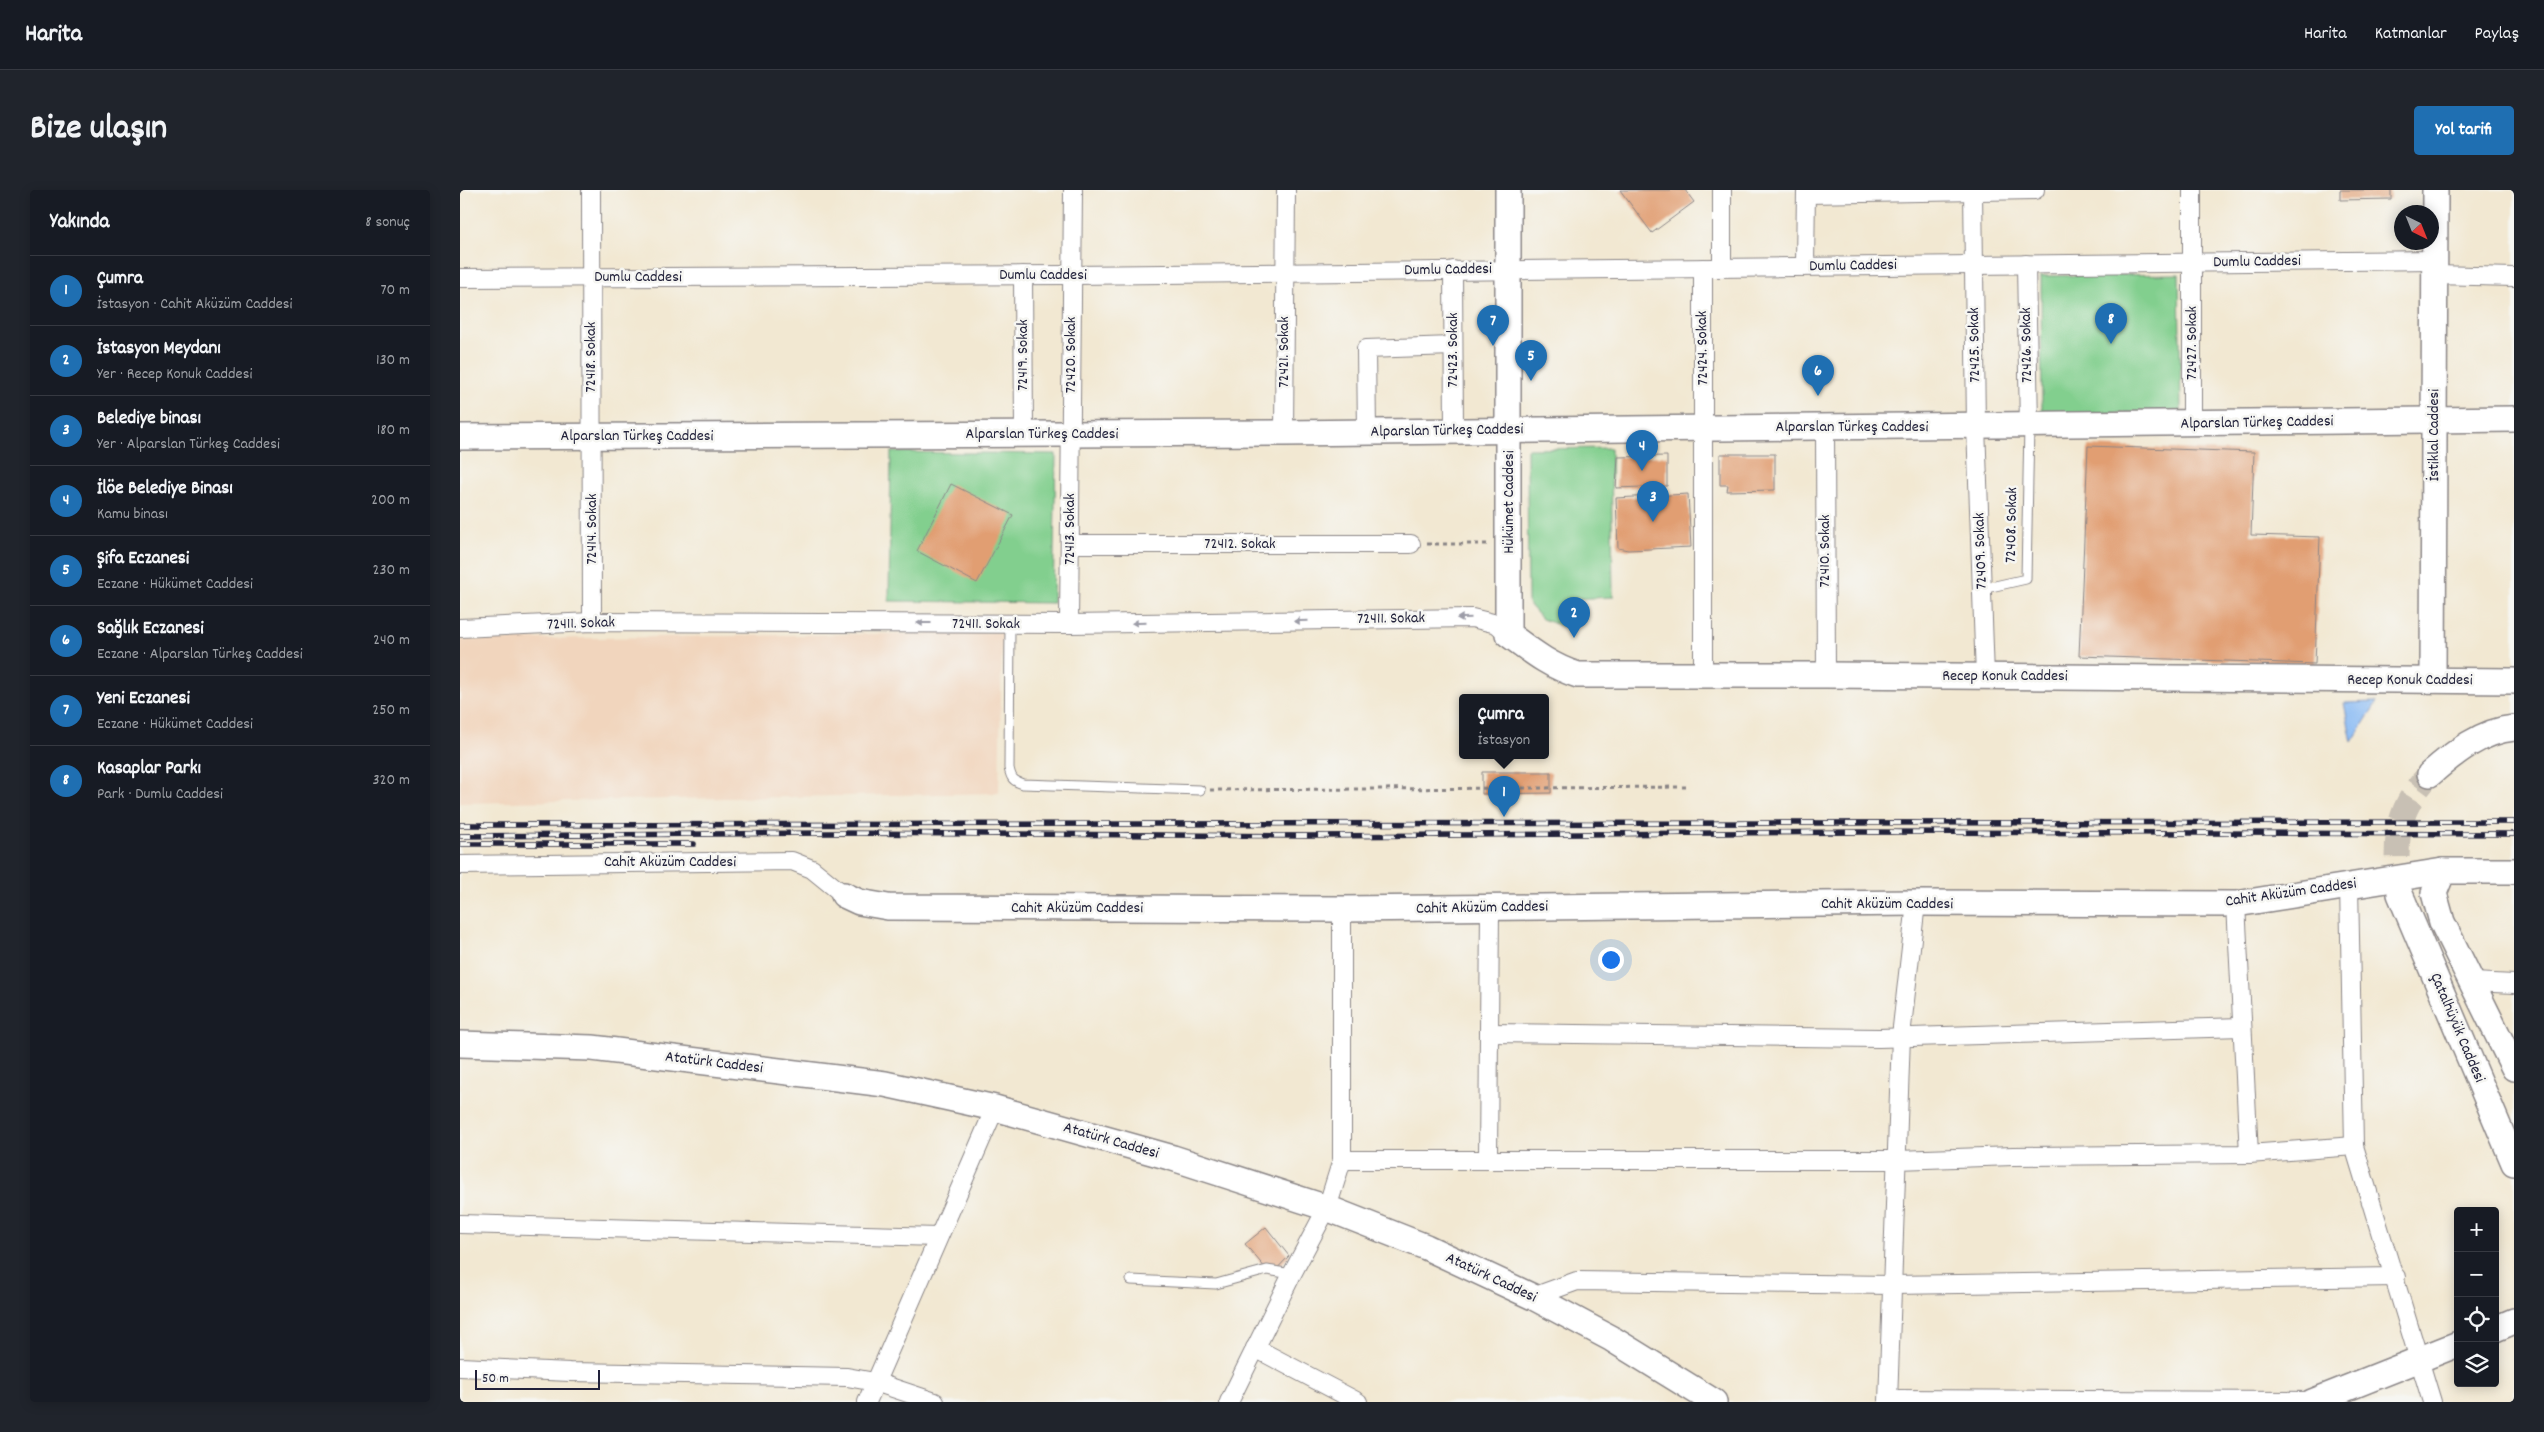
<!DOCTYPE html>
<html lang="tr">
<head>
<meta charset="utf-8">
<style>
  :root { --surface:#171b24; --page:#20242c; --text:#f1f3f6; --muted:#9ea1a6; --line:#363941; --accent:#1f6fb2 }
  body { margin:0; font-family:Dekko,sans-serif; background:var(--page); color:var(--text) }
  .controls { position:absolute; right:15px; bottom:15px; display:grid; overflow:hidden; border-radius:5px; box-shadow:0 2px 12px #0003 }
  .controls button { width:45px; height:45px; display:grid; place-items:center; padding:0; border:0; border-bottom:1px solid var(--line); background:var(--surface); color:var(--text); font:25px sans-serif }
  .compass { position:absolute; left:1934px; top:15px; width:45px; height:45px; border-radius:50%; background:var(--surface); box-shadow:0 2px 12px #0003; rotate:137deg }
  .scale { position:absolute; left:15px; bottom:12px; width:125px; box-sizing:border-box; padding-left:5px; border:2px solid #22223b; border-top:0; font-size:14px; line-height:18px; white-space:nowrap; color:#22223b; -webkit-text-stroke:4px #f6f6f2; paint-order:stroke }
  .you { position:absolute; left:1150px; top:769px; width:18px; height:18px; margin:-12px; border:4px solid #fff; border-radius:50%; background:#1a73e8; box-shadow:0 0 0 8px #1a73e833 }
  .badge { display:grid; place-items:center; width:32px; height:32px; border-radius:50%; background:var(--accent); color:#fff; font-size:16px; font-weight:700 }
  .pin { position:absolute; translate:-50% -41px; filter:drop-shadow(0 1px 2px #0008) }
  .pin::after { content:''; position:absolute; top:26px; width:18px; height:15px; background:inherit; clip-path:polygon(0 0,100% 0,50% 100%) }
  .popup { position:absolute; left:999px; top:504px; width:90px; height:65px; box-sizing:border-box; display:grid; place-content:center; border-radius:5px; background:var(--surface); filter:drop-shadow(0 1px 4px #0005); font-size:16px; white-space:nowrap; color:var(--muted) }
  .popup b { font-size:19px; color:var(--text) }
  .popup::after { content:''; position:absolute; left:50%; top:100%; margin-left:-10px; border:10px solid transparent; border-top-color:var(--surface) }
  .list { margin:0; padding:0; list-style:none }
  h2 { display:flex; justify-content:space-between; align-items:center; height:65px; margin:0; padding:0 20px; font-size:21px }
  h2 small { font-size:16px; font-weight:400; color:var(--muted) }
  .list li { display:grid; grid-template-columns:32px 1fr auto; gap:15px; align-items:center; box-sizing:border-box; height:70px; padding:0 20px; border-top:1px solid var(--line) }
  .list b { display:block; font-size:19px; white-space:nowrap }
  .list p { margin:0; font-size:16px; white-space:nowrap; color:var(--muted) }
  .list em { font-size:16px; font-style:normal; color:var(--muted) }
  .icon { flex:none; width:28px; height:28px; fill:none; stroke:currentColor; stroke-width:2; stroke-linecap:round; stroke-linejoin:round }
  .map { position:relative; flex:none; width:2054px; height:1212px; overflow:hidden; border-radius:5px }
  header { display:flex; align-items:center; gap:30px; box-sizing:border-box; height:70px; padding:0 25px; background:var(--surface); border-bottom:1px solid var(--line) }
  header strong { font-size:24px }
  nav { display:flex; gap:28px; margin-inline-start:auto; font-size:18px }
  .intro { display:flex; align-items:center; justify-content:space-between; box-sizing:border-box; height:120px; padding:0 30px }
  h1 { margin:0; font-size:35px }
  .button { padding:12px 22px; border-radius:5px; background:var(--accent); color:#fff; font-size:18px; font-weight:700 }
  main { display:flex; gap:30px; padding:0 30px }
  aside { flex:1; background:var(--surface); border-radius:5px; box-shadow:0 2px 12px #0003 }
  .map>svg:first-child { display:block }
  .built { fill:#f1d5bd }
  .green { fill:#82cf8e; stroke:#527864 }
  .water { fill:#87b9f4; stroke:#546e98 }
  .building { fill:#e19e72 }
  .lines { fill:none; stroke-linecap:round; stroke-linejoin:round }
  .secondary-tunnel { stroke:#c8c0b4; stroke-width:25; stroke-dasharray:25 12; stroke-linecap:butt }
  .lane-casing { stroke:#8a8586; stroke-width:11 }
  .street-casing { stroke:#8a8586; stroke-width:20 }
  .secondary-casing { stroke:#8a8586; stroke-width:28 }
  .path { stroke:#8a8586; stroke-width:3; stroke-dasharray:4 4; stroke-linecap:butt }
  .lane { stroke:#fff; stroke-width:9 }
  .street { stroke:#fff; stroke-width:18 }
  .secondary { stroke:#fff; stroke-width:25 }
  .rail-casing { stroke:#22223b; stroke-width:5.5 }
  .rail { stroke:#f6f6f2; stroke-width:4; stroke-dasharray:11; stroke-linecap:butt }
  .oneway { fill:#9c9ca7 }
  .labels { text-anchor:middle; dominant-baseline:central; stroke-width:5; stroke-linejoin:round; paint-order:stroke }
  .street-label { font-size:16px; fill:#22223b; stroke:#f6f6f2 }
</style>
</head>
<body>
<header>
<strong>Harita</strong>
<nav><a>Harita</a><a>Katmanlar</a><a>Paylaş</a></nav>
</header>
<div class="intro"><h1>Bize ulaşın</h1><a class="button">Yol tarifi</a></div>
<main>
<aside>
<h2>Yakında<small>8 sonuç</small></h2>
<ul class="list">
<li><span class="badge">1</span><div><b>Çumra</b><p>İstasyon · Cahit Aküzüm Caddesi</p></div><em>70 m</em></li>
<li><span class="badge">2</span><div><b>İstasyon Meydanı</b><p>Yer · Recep Konuk Caddesi</p></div><em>130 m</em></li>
<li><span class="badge">3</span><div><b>Belediye binası</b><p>Yer · Alparslan Türkeş Caddesi</p></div><em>180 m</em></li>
<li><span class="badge">4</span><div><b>İlöe Belediye Binası</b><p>Kamu binası</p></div><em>200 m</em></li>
<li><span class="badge">5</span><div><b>Şifa Eczanesi</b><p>Eczane · Hükümet Caddesi</p></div><em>230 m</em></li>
<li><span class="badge">6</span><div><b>Sağlık Eczanesi</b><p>Eczane · Alparslan Türkeş Caddesi</p></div><em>240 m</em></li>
<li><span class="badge">7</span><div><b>Yeni Eczanesi</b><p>Eczane · Hükümet Caddesi</p></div><em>250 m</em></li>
<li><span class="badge">8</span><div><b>Kasaplar Parkı</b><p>Park · Dumlu Caddesi</p></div><em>320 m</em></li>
</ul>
</aside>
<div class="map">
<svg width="2054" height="1212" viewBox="0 0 2054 1212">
  <rect width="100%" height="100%" fill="#f6f6f2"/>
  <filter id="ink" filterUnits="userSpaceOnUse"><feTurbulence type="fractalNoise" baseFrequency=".02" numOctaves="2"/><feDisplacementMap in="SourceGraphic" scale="10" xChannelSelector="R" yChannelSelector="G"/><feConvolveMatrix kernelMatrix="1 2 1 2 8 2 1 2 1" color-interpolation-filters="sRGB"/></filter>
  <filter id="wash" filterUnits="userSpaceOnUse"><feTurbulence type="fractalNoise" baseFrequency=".0096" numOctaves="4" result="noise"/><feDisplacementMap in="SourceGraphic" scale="20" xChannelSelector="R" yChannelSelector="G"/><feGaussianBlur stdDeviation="1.12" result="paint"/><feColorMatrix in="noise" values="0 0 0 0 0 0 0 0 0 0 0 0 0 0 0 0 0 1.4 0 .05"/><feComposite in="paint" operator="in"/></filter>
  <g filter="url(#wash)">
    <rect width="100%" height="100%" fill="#f2e8d2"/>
    <polygon class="built" points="542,442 539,603 0,613 0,450"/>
    <g class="green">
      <polygon points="1719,84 1721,222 1582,224 1581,86"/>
      <polygon points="1151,258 1153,407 1109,409 1105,437 1082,429 1068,413 1067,259"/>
      <polygon points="431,262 596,264 593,413 429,411"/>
    </g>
    <polygon class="water" points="1917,512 1892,552 1884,513"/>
    <g id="blocks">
      <g class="building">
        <polygon points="1160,0 1225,0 1234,12 1192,43"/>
        <polygon points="1880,0 1931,0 1931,9 1880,10"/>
        <polygon points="1628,256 1794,262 1791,345 1860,347 1855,474 1619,466"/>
        <polygon points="1260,264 1315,264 1315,300 1267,301 1268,295 1260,295"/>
        <polygon points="1207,266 1207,296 1156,298 1158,267"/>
        <polygon points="491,294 553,325 517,393 457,361"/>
        <polygon points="1228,304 1231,357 1168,360 1158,358 1156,308"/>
        <polygon points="1022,582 1091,582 1091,603 1022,604"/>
        <polygon points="806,1037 829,1066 811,1085 785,1054"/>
      </g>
    </g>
  </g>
  <g filter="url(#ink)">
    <use href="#blocks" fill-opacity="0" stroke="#8a8586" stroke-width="1"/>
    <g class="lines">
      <path class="secondary-tunnel" d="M 1940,704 C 1934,655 1934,621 1970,584"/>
      <defs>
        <g id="lane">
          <polyline points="1522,399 1566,389 1569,236"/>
          <path d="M 550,434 L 549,578 C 551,588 553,591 563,594 L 740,600"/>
          <polyline points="671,1090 756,1094 807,1080 832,1084"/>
        </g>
        <g id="street">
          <polyline points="131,0 132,432"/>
          <polyline points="1262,0 1262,77"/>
          <polyline points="1513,0 1516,236 1525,486"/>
          <polyline points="1346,4 1575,0"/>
          <polyline points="1566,74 1569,236"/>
          <polyline points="1345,76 1346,0"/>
          <polyline points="1243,78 1243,485"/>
          <polyline points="993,80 994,241"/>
          <polyline points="563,85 564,244"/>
          <polyline points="1975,85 2054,87"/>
          <polyline points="0,88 612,85 1975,70"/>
          <polyline points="1732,234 1732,0"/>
          <polyline points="1365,237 1366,485"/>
          <polyline points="907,242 906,159 993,156"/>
          <polyline points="824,243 826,0"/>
          <polyline points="610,354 951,354"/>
          <polyline points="609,434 613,0"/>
          <polyline points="0,438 132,432 609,434 1012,428 1037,434 1048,444"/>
          <polyline points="0,675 332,671 352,679 384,705"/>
          <polyline points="1889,695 1894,956 1972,1212"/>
          <polyline points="1776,714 1789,964"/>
          <polyline points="2013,792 2054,794"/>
          <polyline points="1029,843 1419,848 1782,837"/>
          <polyline points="882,970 1437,970 1553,966 1789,964 1894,956"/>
          <polyline points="1028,970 1030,718"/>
          <polyline points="0,1034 478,1047"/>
          <polyline points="1073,1107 1117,1091 1433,1095 1936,1087"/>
          <polyline points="795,1158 898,1212"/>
          <polyline points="0,1177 110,1182 387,1187 415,1192 475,1212"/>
          <polyline points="1429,1209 1855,1211"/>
          <polyline points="407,1212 535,918"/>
          <polyline points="769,1212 832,1084 867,1018 882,970 882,719"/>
          <polyline points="1428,1212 1441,846 1456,713"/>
        </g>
        <g id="secondary">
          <path d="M 1048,0 L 1048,444 C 1071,461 1091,477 1118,485 L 1366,485 L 2054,491"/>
          <polyline points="0,247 824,243 2054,229"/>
          <polyline points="1973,490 1975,0"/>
          <path d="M 1970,584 C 1994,563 2021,541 2054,538"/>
          <polyline points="1983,681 1974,703 1982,732 2054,878"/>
          <polyline points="1940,704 2054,973"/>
          <polyline points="384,705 399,712 428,717 882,719 1456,713 1776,714 1983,681 2054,681"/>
          <polyline points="0,854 132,858 425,894 535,918 713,968 867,1018 966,1057 1073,1107 1152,1149 1254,1212"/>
          <polyline points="2035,1139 2054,1131"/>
          <polyline points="1852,1212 1998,1154"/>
        </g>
      </defs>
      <use href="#lane" class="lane-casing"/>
      <use href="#street" class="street-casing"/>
      <use href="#secondary" class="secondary-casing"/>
      <g class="path">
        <polyline points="967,354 1028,354"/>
        <polyline points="750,600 1229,597"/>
      </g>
      <use href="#lane" class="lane"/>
      <use href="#street" class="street"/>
      <use href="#secondary" class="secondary"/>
      <defs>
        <g id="rail">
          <polyline points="0,635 2054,632"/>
          <polyline points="0,646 372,643 850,646 1399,642 2054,644"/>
          <polyline points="0,654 234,654"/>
        </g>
      </defs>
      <use href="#rail" class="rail-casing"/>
      <use href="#rail" class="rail"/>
    </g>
    <defs><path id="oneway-solid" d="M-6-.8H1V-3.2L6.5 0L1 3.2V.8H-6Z" transform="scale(1.25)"/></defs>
    <g class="oneway">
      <use href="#oneway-solid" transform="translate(1004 428) rotate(179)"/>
      <use href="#oneway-solid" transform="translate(841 431) rotate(179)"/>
      <use href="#oneway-solid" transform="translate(464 433) rotate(-180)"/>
      <use href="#oneway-solid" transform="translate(679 433) rotate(179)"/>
    </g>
  </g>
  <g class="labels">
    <g class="street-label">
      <text transform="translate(1797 72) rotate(-1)">Dumlu Caddesi</text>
      <text transform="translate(1393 76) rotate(-1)">Dumlu Caddesi</text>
      <text transform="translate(988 80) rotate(-1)">Dumlu Caddesi</text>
      <text x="583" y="85">Dumlu Caddesi</text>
      <text x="178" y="87">Dumlu Caddesi</text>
      <text transform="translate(1732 153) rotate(-90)">72427. Sokak</text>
      <text transform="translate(1515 155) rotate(-91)">72425. Sokak</text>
      <text transform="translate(1567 155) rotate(-91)">72426. Sokak</text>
      <text transform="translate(1243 158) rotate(-91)">72424. Sokak</text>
      <text transform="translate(993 160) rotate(-90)">72423. Sokak</text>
      <text transform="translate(824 162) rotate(-90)">72421. Sokak</text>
      <text transform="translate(563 165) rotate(-90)">72419. Sokak</text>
      <text transform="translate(611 165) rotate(-90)">72420. Sokak</text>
      <text transform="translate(131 167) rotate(-90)">72418. Sokak</text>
      <text transform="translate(1797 233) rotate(-1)">Alparslan Türkeş Caddesi</text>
      <text x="1392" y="237">Alparslan Türkeş Caddesi</text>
      <text transform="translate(987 241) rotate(-1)">Alparslan Türkeş Caddesi</text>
      <text x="582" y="244">Alparslan Türkeş Caddesi</text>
      <text transform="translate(1974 245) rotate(-90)">İstiklal Caddesi</text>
      <text x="177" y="246">Alparslan Türkeş Caddesi</text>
      <text transform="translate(1049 312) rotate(-90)">Hükümet Caddesi</text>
      <text transform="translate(1552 335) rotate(-89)">72408. Sokak</text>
      <text transform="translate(132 339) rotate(-90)">72414. Sokak</text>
      <text transform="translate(610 339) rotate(-90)">72413. Sokak</text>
      <text x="780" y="354">72412. Sokak</text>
      <text transform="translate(1365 361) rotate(-90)">72410. Sokak</text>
      <text transform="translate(1521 361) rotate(-92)">72409. Sokak</text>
      <text transform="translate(931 429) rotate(-1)">72411. Sokak</text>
      <text transform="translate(121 434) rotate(-2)">72411. Sokak</text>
      <text x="526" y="434">72411. Sokak</text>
      <text x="1545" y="486">Recep Konuk Caddesi</text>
      <text x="1950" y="490">Recep Konuk Caddesi</text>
      <text x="210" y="672">Cahit Aküzüm Caddesi</text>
      <text transform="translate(1831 703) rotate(-8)">Cahit Aküzüm Caddesi</text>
      <text x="1427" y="714">Cahit Aküzüm Caddesi</text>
      <text x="617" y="718">Cahit Aküzüm Caddesi</text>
      <text transform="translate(1022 718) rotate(-1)">Cahit Aküzüm Caddesi</text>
      <text transform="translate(1997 838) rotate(67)">Çatalhüyük Caddesi</text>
      <text transform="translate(254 873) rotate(7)">Atatürk Caddesi</text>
      <text transform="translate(651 951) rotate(16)">Atatürk Caddesi</text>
      <text transform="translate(1031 1088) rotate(25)">Atatürk Caddesi</text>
    </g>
  </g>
</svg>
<div class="controls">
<button>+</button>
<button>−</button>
<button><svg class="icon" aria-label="locate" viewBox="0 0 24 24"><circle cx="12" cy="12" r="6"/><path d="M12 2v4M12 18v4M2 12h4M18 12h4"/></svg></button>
<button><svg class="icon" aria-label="layers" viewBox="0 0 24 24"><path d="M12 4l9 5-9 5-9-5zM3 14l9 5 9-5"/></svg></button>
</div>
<svg class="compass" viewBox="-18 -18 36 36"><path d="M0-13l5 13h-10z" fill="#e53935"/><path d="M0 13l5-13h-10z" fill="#9ea1a6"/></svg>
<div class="scale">50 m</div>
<div class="you"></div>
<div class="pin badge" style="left:1044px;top:627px">1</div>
<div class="popup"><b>Çumra</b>İstasyon</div>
<div class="pin badge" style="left:1114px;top:448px">2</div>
<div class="pin badge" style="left:1193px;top:332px">3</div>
<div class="pin badge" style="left:1182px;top:281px">4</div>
<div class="pin badge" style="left:1071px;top:191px">5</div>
<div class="pin badge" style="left:1358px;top:206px">6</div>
<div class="pin badge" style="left:1033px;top:156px">7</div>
<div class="pin badge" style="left:1651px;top:154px">8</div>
</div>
</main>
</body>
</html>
